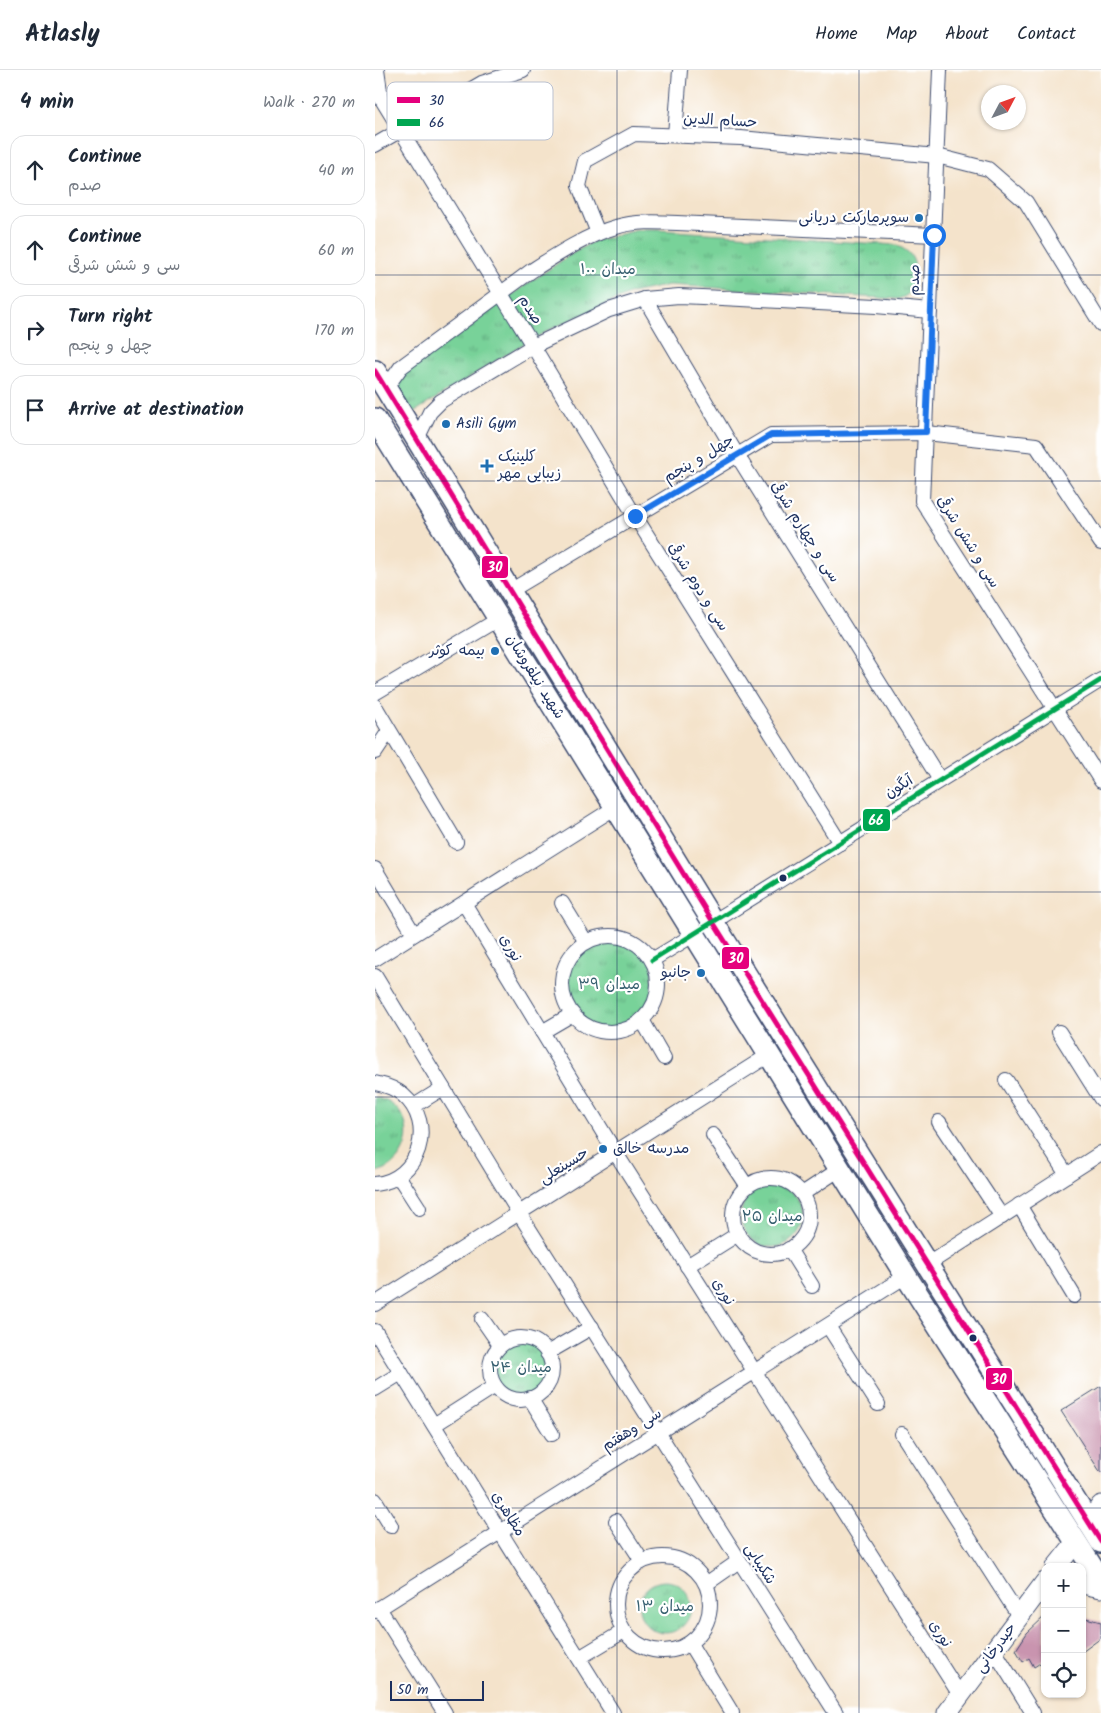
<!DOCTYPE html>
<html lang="en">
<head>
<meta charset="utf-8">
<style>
  :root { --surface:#fff; --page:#f2f2f3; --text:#1f2937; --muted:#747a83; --line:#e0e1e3 }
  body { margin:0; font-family:Kalam,"Playpen Sans Arabic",sans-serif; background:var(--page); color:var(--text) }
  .controls { position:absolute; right:15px; bottom:15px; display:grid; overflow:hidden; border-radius:10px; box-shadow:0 1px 4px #0004 }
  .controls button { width:45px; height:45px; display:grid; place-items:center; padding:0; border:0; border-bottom:1px solid var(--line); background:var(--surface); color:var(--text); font:25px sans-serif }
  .compass { position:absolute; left:606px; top:15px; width:45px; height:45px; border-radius:50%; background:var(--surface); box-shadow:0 1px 4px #0004; rotate:49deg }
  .scale { position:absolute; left:15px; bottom:12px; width:94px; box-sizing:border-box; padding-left:5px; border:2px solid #1b2f5e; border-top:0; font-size:14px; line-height:18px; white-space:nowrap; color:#1b2f5e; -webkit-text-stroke:4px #fff; paint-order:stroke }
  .stop { position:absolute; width:15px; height:15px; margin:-11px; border:4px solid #1a73e8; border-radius:50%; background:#fff }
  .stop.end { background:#1a73e8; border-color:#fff; box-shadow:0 1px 5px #0008 }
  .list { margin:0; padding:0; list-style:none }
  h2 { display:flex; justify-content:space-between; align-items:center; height:65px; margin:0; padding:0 20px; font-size:21px }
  h2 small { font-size:16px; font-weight:400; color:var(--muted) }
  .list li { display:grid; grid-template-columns:32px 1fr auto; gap:15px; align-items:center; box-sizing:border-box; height:70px; margin:0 10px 10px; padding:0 10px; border:1px solid var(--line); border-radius:15px }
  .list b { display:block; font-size:19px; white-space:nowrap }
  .list p { margin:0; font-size:16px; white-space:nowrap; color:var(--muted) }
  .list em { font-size:16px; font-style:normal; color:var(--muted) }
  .icon { flex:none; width:28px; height:28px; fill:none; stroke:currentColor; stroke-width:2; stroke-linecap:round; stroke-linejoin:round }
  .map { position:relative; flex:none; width:726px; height:1643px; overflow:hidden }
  header { display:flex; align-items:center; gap:30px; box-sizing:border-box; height:70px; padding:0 25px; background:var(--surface); border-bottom:1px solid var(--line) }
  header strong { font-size:24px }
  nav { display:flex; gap:28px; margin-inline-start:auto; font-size:18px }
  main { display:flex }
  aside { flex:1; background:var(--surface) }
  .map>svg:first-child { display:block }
  .grass { fill:url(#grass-tufts); stroke:#4a807c }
  .building { fill:#c994af }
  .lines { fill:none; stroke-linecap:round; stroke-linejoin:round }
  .street-casing { stroke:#3c4a6e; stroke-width:16 }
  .secondary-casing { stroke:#3c4a6e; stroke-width:21 }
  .primary-casing { stroke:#3c4a6e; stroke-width:24 }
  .street { stroke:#fff; stroke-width:14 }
  .secondary { stroke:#fff; stroke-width:19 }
  .primary { stroke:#fff; stroke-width:21 }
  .bus-1-casing { stroke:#fff; stroke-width:9 }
  .bus-2-casing { stroke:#fff; stroke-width:9 }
  .bus-1 { stroke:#e5007d; stroke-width:5 }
  .bus-2 { stroke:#00a651; stroke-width:5 }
  .route { stroke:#1a73e8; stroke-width:6 }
  .grid { fill:none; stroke:#1b2f5e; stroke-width:1; stroke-opacity:0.55 }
  .poi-dot { fill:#1f6fb2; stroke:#fff; stroke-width:2 }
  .bus-dot { fill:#1b2f5e; stroke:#fff; stroke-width:2 }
  .labels { text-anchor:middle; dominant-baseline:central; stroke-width:4.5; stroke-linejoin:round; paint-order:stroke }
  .street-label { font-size:15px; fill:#1b2f5e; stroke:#fff }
  .poi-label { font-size:15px; fill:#1b2f5e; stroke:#fff; text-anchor:end }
  .park-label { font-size:15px; fill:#376070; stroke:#fff }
  .key { fill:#fff; stroke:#bbc1cf; stroke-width:1 }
  .key-label { font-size:14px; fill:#1b2f5e }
  .line-badge { stroke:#fff; stroke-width:2 }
  .badge-label { font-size:14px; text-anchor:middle; font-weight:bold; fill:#fff }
</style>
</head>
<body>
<header>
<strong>Atlasly</strong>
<nav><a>Home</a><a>Map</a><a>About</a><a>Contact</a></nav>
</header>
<main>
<aside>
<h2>4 min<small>Walk · 270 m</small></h2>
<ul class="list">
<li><svg class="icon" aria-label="ahead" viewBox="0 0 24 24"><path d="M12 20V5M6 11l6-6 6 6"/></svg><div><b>Continue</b><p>صدم</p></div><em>40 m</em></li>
<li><svg class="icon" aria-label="ahead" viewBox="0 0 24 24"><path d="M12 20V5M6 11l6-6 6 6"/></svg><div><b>Continue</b><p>سی و شش شرقی</p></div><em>60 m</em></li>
<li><svg class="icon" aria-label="right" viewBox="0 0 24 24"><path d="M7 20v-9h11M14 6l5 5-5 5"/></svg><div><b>Turn right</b><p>چهل و پنجم</p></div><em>170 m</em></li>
<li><svg class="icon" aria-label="arrive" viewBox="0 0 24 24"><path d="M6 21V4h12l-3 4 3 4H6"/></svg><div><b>Arrive at destination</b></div></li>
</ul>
</aside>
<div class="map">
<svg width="726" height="1643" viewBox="0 0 726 1643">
  <defs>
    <pattern id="grass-tufts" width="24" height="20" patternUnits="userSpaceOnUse" patternTransform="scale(1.25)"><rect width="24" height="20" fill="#78d299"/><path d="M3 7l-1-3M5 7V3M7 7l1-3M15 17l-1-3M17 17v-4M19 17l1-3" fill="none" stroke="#62ab80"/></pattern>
  </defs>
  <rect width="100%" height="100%" fill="#fff"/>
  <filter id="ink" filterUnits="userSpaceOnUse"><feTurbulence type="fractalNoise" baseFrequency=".02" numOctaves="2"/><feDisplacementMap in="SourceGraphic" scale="10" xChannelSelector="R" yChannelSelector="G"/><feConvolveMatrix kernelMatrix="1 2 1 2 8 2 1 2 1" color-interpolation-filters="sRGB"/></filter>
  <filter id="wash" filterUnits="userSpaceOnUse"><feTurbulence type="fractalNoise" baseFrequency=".0096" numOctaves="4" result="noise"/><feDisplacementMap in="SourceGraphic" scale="20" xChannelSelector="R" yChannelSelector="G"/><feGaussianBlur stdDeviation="1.12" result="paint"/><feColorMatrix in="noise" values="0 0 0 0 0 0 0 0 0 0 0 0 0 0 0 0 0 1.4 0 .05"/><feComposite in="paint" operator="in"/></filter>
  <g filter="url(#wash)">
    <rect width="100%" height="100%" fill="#f4e3cb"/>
    <g class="grass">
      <path d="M 263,160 L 283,160 L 521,175 C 525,177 531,180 534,183 C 543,194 543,214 533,224 C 531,226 526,228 523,229 L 294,215 L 256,223 L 178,258 L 143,277 L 36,344 L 31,341 L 18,308 L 22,303 L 195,185 L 219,171 Z"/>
      <polygon points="240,866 277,890 277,937 240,962 212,956 191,931 187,907 211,872"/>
      <path d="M 0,1027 C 8,1029 15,1032 21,1038 C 43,1059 29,1098 0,1102 Z"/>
      <circle cx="397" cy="1146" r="31"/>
      <circle cx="146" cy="1298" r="29"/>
      <circle cx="290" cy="1537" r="26"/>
    </g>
    <g id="blocks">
      <g class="building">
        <polygon points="726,1316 726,1403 686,1341"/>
        <polygon points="670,1546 670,1590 659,1597 654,1588 648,1592 641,1580 652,1563"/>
        <polygon points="707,1547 726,1552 726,1568 707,1582"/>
      </g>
    </g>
  </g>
  <g filter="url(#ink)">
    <use href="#blocks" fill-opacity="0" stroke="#3c4a6e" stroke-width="1"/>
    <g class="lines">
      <defs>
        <g id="street">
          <polyline points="2,0 6,28 158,276 260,446 465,773"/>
          <polyline points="565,0 547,431 726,711"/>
          <polyline points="300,65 305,0"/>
          <polyline points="0,75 107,13 148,0"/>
          <polyline points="223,163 204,116 210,91 259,64 366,68 562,86 613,99 651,132 726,254"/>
          <polyline points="270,229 362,385 565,710"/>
          <path d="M 11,318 L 26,297 L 156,201 C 181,185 212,165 241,157 C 260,151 282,152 302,153 L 559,165"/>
          <polyline points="42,369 55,342 66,331 158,276 234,240 270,229 304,226 327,227 501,236 555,241"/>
          <polyline points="135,521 396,365 551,363 661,375 726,473"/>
          <polyline points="0,623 124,549"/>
          <polyline points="0,636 81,772"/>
          <polyline points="0,682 14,661"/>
          <polyline points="0,799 39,864"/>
          <polyline points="89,833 240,1082 585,1625"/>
          <polyline points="187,833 211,872"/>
          <polyline points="338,852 726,610"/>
          <circle cx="235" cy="914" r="48"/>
          <polyline points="0,889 241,737"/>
          <polyline points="277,890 320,864"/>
          <polyline points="0,906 144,1143 461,1643"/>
          <polyline points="267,950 289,988"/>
          <polyline points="167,962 196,945"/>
          <polyline points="684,962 726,1029"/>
          <polyline points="631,1010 692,1105"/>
          <path d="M 0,1013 C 10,1015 20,1018 28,1025 C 62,1054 44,1110 0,1114"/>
          <polyline points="39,1036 68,1018"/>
          <polyline points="564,1052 627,1147"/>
          <polyline points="338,1065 371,1115"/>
          <polyline points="24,1107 44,1138"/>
          <circle cx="396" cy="1146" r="38"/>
          <polyline points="427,1124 465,1099"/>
          <polyline points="644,1135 699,1226"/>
          <polyline points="414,1179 437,1216"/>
          <polyline points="553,1194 726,1083"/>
          <polyline points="312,1196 363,1164"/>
          <polyline points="0,1234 394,985"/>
          <polyline points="107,1249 125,1275"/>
          <polyline points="453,1256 503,1334"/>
          <polyline points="0,1261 238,1643"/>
          <circle cx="146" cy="1299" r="31"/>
          <polyline points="172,1283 217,1257"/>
          <polyline points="0,1319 26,1303"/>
          <polyline points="155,1328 177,1364"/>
          <polyline points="59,1355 120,1316"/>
          <polyline points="527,1364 644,1546"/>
          <polyline points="0,1430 16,1456"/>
          <polyline points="241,1451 267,1491"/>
          <circle cx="288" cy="1534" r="47"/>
          <polyline points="331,1514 364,1491"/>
          <polyline points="4,1538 70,1643"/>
          <polyline points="0,1541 531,1206"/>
          <polyline points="315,1574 357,1643"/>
          <polyline points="619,1580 658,1643"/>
          <polyline points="204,1588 249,1561"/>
        </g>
        <g id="secondary">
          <polyline points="714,1452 726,1435"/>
          <polyline points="681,1497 701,1472"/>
          <polyline points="707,1514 726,1518"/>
          <polyline points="572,1643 670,1512"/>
        </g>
        <g id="primary">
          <polyline points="0,301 338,852 726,1472"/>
          <polyline points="0,349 531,1206 726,1511"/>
        </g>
      </defs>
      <use href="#street" class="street-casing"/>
      <use href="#secondary" class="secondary-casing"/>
      <use href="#primary" class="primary-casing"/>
      <use href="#street" class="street"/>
      <use href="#secondary" class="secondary"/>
      <use href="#primary" class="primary"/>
      <defs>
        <polyline id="bus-1" points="0,301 338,852 726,1472"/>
        <polyline id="bus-2" points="277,890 726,610"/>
      </defs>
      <use href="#bus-1" class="bus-1-casing"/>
      <use href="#bus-2" class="bus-2-casing"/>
      <use href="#bus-1" class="bus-1"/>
      <use href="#bus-2" class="bus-2"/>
    </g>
  </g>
  <g class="lines" filter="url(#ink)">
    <polyline class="route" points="260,446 396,365 551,362 559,165"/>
  </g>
  <path class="grid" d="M 242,0 L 242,1643M 484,0 L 484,1643M 0,205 L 726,205M 0,411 L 726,411M 0,616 L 726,616M 0,822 L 726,822M 0,1027 L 726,1027M 0,1232 L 726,1232M 0,1438 L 726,1438"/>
  <g class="poi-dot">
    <circle cx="544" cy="148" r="5"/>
    <circle cx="71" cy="354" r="5"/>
    <path d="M109.5 388.5h5v5h5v5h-5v5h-5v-5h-5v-5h5z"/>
    <circle cx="120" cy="581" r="5"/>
    <circle cx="326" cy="903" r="5"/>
    <circle cx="228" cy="1079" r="5"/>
  </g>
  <g class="bus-dot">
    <circle cx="408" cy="808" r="4.5"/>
    <circle cx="598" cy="1268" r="4.5"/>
  </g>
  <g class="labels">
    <g class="street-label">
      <text transform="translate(345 51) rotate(3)">حسام الدین</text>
      <text transform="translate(540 210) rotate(-88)">صدم</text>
      <text transform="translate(155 240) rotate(58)">صدم</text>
      <text transform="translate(324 389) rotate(-31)">چهل و پنجم</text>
      <text transform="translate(430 462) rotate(58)">سی و چهارم شرقی</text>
      <text transform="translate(593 472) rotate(58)">سی و شش شرقی</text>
      <text transform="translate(323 517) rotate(58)">سی و دوم شرقی</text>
      <text transform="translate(160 607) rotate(58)">شهید نیلفروشان</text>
      <text transform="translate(524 717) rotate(-32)">آبگون</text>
      <text transform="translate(135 878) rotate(59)">نوری</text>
      <text transform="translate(189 1096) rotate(-32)">حسینعلی</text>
      <text transform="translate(348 1222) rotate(58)">نوری</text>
      <text transform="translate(257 1360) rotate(-32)">سی وهفتم</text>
      <text transform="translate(133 1444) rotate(58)">مظاهری</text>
      <text transform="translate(385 1494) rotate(58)">شکیبایی</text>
      <text transform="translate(565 1564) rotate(57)">نوری</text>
      <text transform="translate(621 1578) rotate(-53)">حیدرخانی</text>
    </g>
    <g class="poi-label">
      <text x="534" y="148">سوپرمارکت دریانی</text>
      <text x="81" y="354" text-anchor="start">Asili Gym</text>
      <text x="123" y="387" text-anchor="start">کلینیک<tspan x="123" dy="17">زیبایی مهر</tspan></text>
      <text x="110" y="581">بیمه کوثر</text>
      <text x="316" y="903">جانبو</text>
      <text x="238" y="1079" text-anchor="start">مدرسه خالق</text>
    </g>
    <g class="park-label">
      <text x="233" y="200">میدان ۱۰۰</text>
      <text x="234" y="915">میدان ۳۹</text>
      <text x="397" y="1147">میدان ۲۵</text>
      <text x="146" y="1298">میدان ۲۴</text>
      <text x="290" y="1537">میدان ۱۳</text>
    </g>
  </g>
  <rect x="12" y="12" width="166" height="58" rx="8" class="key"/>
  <rect x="22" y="27" width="23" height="6" fill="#e5007d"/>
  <rect x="22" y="49" width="23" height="7" fill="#00a651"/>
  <g class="key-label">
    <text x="54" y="35">30</text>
    <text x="54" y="57">66</text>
  </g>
  <g class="line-badge">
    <rect x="106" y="485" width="28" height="24" rx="5" fill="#e5007d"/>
    <rect x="487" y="738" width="29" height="24" rx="5" fill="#00a651"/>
    <rect x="346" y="876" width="29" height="24" rx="5" fill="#e5007d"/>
    <rect x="610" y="1297" width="28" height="24" rx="5" fill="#e5007d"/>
  </g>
  <g class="badge-label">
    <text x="120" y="502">30</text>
    <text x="501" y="755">66</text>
    <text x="361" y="893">30</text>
    <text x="624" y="1314">30</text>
  </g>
</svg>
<div class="controls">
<button>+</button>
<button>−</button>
<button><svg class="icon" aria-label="locate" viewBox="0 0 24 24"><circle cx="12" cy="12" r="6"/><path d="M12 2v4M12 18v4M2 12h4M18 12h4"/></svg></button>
</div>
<svg class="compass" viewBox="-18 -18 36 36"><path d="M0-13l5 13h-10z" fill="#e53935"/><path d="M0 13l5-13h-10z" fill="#747a83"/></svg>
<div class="scale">50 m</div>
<div class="stop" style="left:559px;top:165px"></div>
<div class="stop end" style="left:260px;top:446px"></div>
</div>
</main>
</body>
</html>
